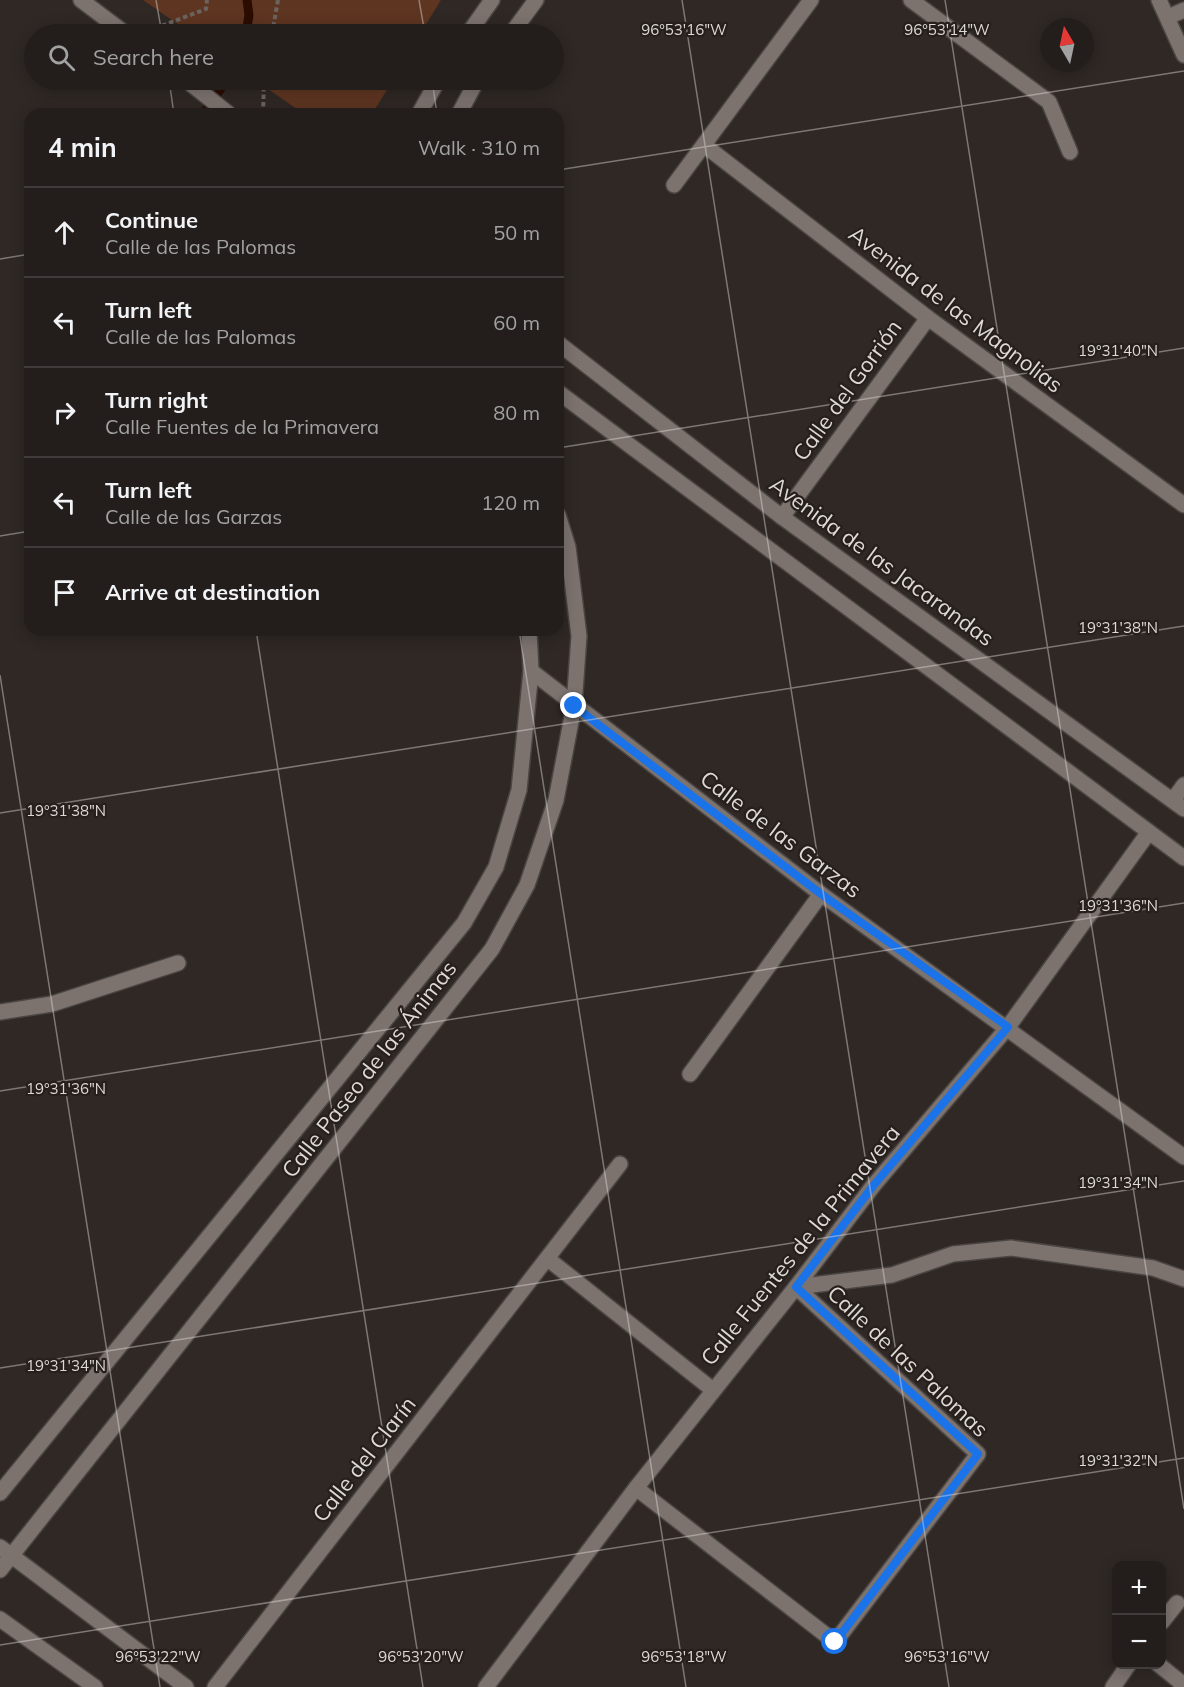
<!DOCTYPE html>
<html lang="en">
<head>
<meta charset="utf-8">
<style>
  :root { --surface:#231e1c; --page:#2f2b29; --text:#f1f3f6; --muted:#a3a2a3; --line:#403c3b }
  body { margin:0; font-family:Mulish,sans-serif; background:var(--page); color:var(--text) }
  .controls { position:absolute; right:18px; bottom:18px; display:grid; overflow:hidden; border-radius:12px; box-shadow:0 3px 15px #0003 }
  .controls button { width:54px; height:54px; display:grid; place-items:center; padding:0; border:0; border-bottom:2px solid var(--line); background:var(--surface); color:var(--text); font:30px sans-serif }
  .compass { position:absolute; left:1040px; top:18px; width:54px; height:54px; border-radius:50%; background:var(--surface); box-shadow:0 3px 15px #0003; rotate:351deg }
  .stop { position:absolute; width:18px; height:18px; margin:-14px; border:4px solid #1a73e8; border-radius:50%; background:#fff }
  .stop.end { background:#1a73e8; border-color:#fff; box-shadow:0 2px 6px #0008 }
  .list { margin:0; padding:0; list-style:none }
  h2 { display:flex; justify-content:space-between; align-items:center; height:78px; margin:0; padding:0 24px; font-size:26px }
  h2 small { font-size:20px; font-weight:400; color:var(--muted) }
  .list li { display:grid; grid-template-columns:39px 1fr auto; gap:18px; align-items:center; box-sizing:border-box; height:90px; padding:0 24px; border-top:2px solid var(--line) }
  .list b { display:block; font-size:22px; white-space:nowrap }
  .list p { margin:0; font-size:20px; white-space:nowrap; color:var(--muted) }
  .list em { font-size:20px; font-style:normal; color:var(--muted) }
  .icon { flex:none; width:33px; height:33px; fill:none; stroke:currentColor; stroke-width:2; stroke-linecap:round; stroke-linejoin:round }
  .map { position:relative; flex:none; width:1184px; height:1687px; overflow:hidden }
  .search { position:absolute; background:var(--surface); box-shadow:0 3px 15px #0003; left:24px; top:24px; width:540px; height:66px; display:flex; align-items:center; gap:15px; box-sizing:border-box; padding:0 21px; border-radius:33px; color:var(--muted); font-size:22px }
  .panel { position:absolute; background:var(--surface); box-shadow:0 3px 15px #0003; left:24px; top:108px; width:540px; height:528px; border-radius:18px }
  .map>svg:first-child { display:block }
  .green { fill:#5e3521 }
  .lines { fill:none; stroke-linecap:round; stroke-linejoin:round }
  .stream { stroke:#2b0c00; stroke-width:9 }
  .minor-casing { stroke:#4a4542; stroke-width:18 }
  .tertiary-casing { stroke:#4a4542; stroke-width:18 }
  .secondary-casing { stroke:#4a4542; stroke-width:18 }
  .path { stroke:#6a6461; stroke-width:4; stroke-dasharray:4.5 3; stroke-linecap:butt }
  .minor { stroke:#7c736f; stroke-width:15 }
  .tertiary { stroke:#7c736f; stroke-width:15 }
  .secondary { stroke:#7c736f; stroke-width:15 }
  .route { stroke:#1a73e8; stroke-width:8 }
  .ticks { fill:none; stroke:#ddd9d6; stroke-width:1.5; stroke-opacity:0.45 }
  .labels { text-anchor:middle; dominant-baseline:central; stroke-width:4.5; stroke-linejoin:round; paint-order:stroke }
  .street-label { font-size:22px; fill:#ddd9d6; stroke:#261f1c }
  .ticks-label { font-size:15px; text-anchor:middle; fill:#ddd9d6; stroke:#261f1c; stroke-width:4.5; stroke-linejoin:round; paint-order:stroke }
</style>
</head>
<body>
<div class="map">
<svg width="1184" height="1687" viewBox="0 0 1184 1687">
  <rect width="100%" height="100%" fill="#2f2825"/>
  <g class="green">
    <polygon points="143,0 441,0 420,34 192,34"/>
    <polygon points="255,80 393,80 372,114 304,114"/>
  </g>
  <g class="lines">
    <g class="stream">
      <polyline points="246,34 249,15 247,0"/>
      <polyline points="203,114 227,80"/>
    </g>
    <defs>
      <g id="minor">
        <polyline points="81,0 126,34"/>
        <polyline points="911,0 1049,102 1070,152"/>
        <polyline points="1168,17 1184,10"/>
        <polyline points="186,80 229,114"/>
        <polyline points="704,145 928,318 1184,505"/>
        <polyline points="674,185 811,0"/>
        <polyline points="782,517 928,318"/>
        <polyline points="531,671 821,894 1184,1157"/>
        <polyline points="1173,800 1184,785"/>
        <polyline points="0,1012 52,1004 178,963"/>
        <polyline points="690,1074 821,894"/>
        <polyline points="548,1259 713,1390"/>
        <polyline points="796,1287 892,1275 953,1254 1011,1248 1153,1268 1184,1279"/>
        <polyline points="636,1488 835,1642 978,1454 796,1287"/>
        <polyline points="1162,1622 1177,1603"/>
        <polyline points="1158,1664 1179,1681 1182,1687"/>
        <polyline points="215,1687 620,1164"/>
        <polyline points="486,1687 636,1488 796,1287 873,1186 1008,1027 1149,832"/>
        <polyline points="1113,1687 1129,1664"/>
      </g>
      <g id="tertiary">
        <polyline points="468,34 492,0"/>
        <polyline points="511,34 536,0"/>
        <polyline points="419,114 438,80"/>
        <polyline points="459,114 477,80"/>
        <polyline points="558,343 782,517 1184,809"/>
        <polyline points="558,392 1184,858"/>
        <polyline points="0,1493 464,923 496,867 519,790 531,671 529,630"/>
        <polyline points="0,1547 186,1687"/>
        <polyline points="0,1570 492,949 527,885 556,800 574,706 579,636 568,547 558,515"/>
        <polyline points="0,1619 95,1687"/>
      </g>
      <polyline id="secondary" points="1159,0 1184,55"/>
    </defs>
    <use href="#minor" class="minor-casing"/>
    <use href="#tertiary" class="tertiary-casing"/>
    <use href="#secondary" class="secondary-casing"/>
    <g class="path">
      <polyline points="148,31 206,9 207,0"/>
      <polyline points="272,34 278,0"/>
      <polyline points="263,114 264,80"/>
    </g>
    <use href="#minor" class="minor"/>
    <use href="#tertiary" class="tertiary"/>
    <use href="#secondary" class="secondary"/>
  </g>
  <g class="lines">
    <polyline class="route" points="574,706 821,894 1008,1027 873,1186 796,1287 978,1454 835,1642"/>
  </g>
  <path class="ticks" d="M 156,0 L 162,34M 419,0 L 425,34M 682,0 L 949,1687M 945,0 L 1184,1509M 169,80 L 174,114M 432,80 L 437,114M 558,170 L 1184,71M 0,259 L 30,254M 558,448 L 1184,348M 0,536 L 30,531M 256,630 L 423,1687M 519,630 L 686,1687M 0,675 L 160,1687M 0,813 L 1184,626M 0,1091 L 1184,903M 0,1368 L 1184,1181M 0,1645 L 1184,1458"/>
  <g class="labels">
    <g class="street-label">
      <text transform="translate(956 309) rotate(37)">Avenida de las Magnolias</text>
      <text transform="translate(847 390) rotate(-54)">Calle del Gorrión</text>
      <text transform="translate(882 561) rotate(36)">Avenida de las Jacarandas</text>
      <text transform="translate(781 834) rotate(37)">Calle de las Garzas</text>
      <text transform="translate(369 1069) rotate(-52)">Calle Paseo de las Ánimas</text>
      <text transform="translate(800 1245) rotate(-51)">Calle Fuentes de la Primavera</text>
      <text transform="translate(908 1361) rotate(43)">Calle de las Palomas</text>
      <text transform="translate(364 1459) rotate(-52)">Calle del Clarín</text>
    </g>
  </g>
  <g class="ticks-label">
    <text x="684" y="35">96°53'16"W</text>
    <text x="947" y="35">96°53'14"W</text>
    <text x="1118" y="356">19°31'40"N</text>
    <text x="1118" y="633">19°31'38"N</text>
    <text x="66" y="816">19°31'38"N</text>
    <text x="1118" y="911">19°31'36"N</text>
    <text x="66" y="1094">19°31'36"N</text>
    <text x="1118" y="1188">19°31'34"N</text>
    <text x="66" y="1371">19°31'34"N</text>
    <text x="1118" y="1466">19°31'32"N</text>
    <text x="158" y="1662">96°53'22"W</text>
    <text x="421" y="1662">96°53'20"W</text>
    <text x="684" y="1662">96°53'18"W</text>
    <text x="947" y="1662">96°53'16"W</text>
  </g>
</svg>
<div class="controls">
<button>+</button>
<button>−</button>
</div>
<svg class="compass" viewBox="-18 -18 36 36"><path d="M0-13l5 13h-10z" fill="#e53935"/><path d="M0 13l5-13h-10z" fill="#a3a2a3"/></svg>
<div class="stop" style="left:835px;top:1642px"></div>
<div class="stop end" style="left:574px;top:706px"></div>
<div class="search"><svg class="icon" aria-label="search" viewBox="0 0 24 24"><circle cx="10" cy="10" r="6"/><path d="M15 15l6 6"/></svg>Search here</div>
<section class="panel">
<h2>4 min<small>Walk · 310 m</small></h2>
<ul class="list">
<li><svg class="icon" aria-label="ahead" viewBox="0 0 24 24"><path d="M12 20V5M6 11l6-6 6 6"/></svg><div><b>Continue</b><p>Calle de las Palomas</p></div><em>50 m</em></li>
<li><svg class="icon" aria-label="left" viewBox="0 0 24 24"><path d="M17 20v-9H6M10 6l-5 5 5 5"/></svg><div><b>Turn left</b><p>Calle de las Palomas</p></div><em>60 m</em></li>
<li><svg class="icon" aria-label="right" viewBox="0 0 24 24"><path d="M7 20v-9h11M14 6l5 5-5 5"/></svg><div><b>Turn right</b><p>Calle Fuentes de la Primavera</p></div><em>80 m</em></li>
<li><svg class="icon" aria-label="left" viewBox="0 0 24 24"><path d="M17 20v-9H6M10 6l-5 5 5 5"/></svg><div><b>Turn left</b><p>Calle de las Garzas</p></div><em>120 m</em></li>
<li><svg class="icon" aria-label="arrive" viewBox="0 0 24 24"><path d="M6 21V4h12l-3 4 3 4H6"/></svg><div><b>Arrive at destination</b></div></li>
</ul>
</section>
</div>
</body>
</html>
